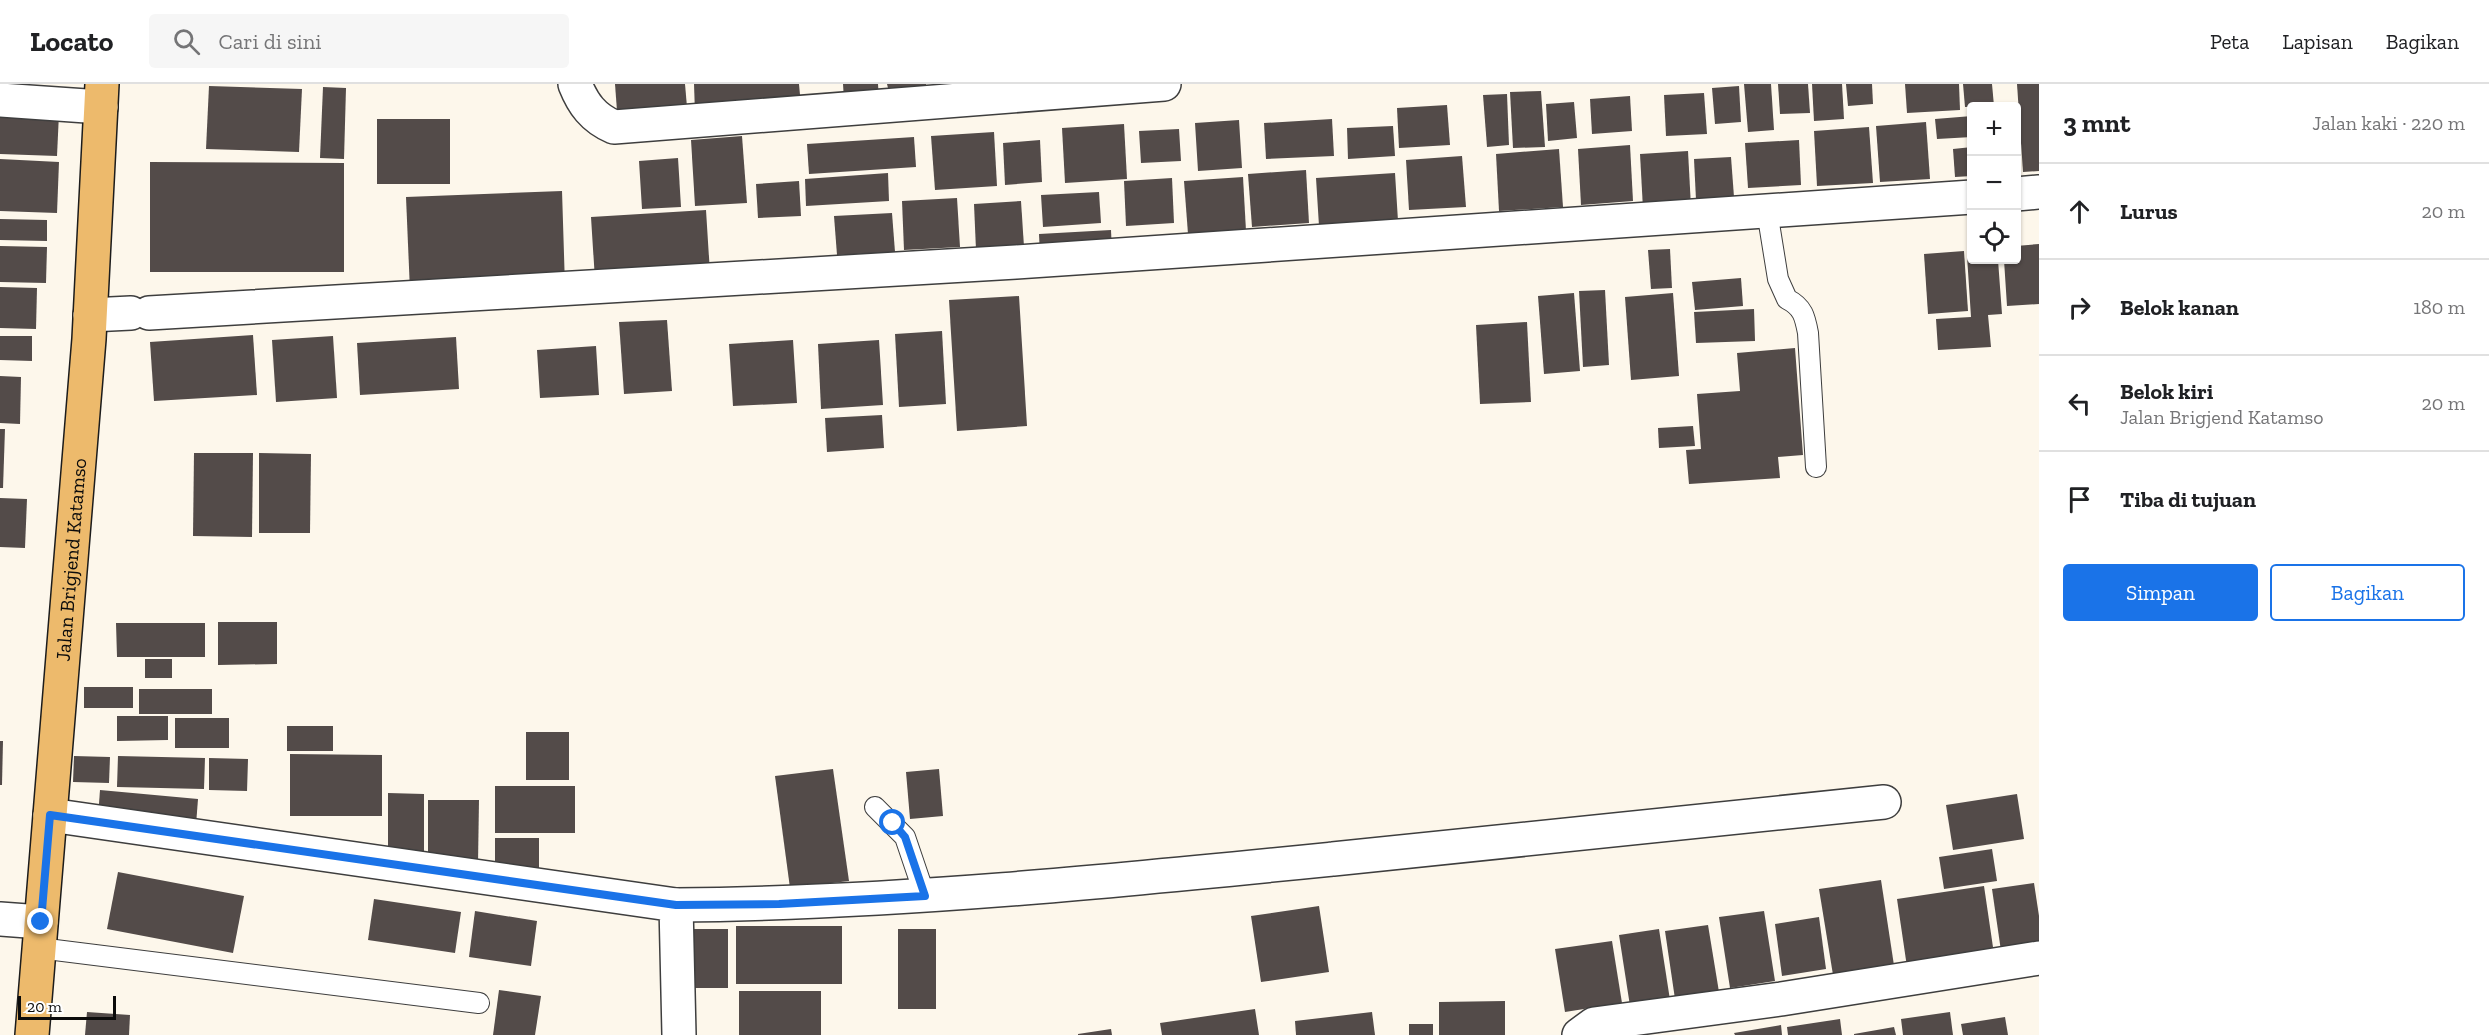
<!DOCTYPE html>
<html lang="id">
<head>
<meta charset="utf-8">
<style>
  :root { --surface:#fff; --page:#f6f6f6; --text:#202124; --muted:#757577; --line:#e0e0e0; --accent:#1a73e8 }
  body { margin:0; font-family:"Zilla Slab",serif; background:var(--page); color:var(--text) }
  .controls { position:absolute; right:18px; top:18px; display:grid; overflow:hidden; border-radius:6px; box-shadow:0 2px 4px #0004 }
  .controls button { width:54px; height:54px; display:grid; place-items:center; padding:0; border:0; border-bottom:2px solid var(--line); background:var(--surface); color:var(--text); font:30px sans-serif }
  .scale { position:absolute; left:18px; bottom:15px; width:98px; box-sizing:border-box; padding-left:6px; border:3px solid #0b0b0b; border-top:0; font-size:16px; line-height:21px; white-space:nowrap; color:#0b0b0b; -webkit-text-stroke:4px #fff; paint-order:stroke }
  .stop { position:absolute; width:18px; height:18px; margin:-14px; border:4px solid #1a73e8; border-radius:50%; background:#fff }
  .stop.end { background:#1a73e8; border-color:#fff; box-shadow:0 2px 6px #0008 }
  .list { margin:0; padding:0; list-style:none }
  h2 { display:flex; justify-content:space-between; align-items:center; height:78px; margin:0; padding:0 24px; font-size:26px }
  h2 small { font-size:20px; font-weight:400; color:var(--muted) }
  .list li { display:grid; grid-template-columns:39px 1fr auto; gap:18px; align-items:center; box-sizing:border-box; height:96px; padding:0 24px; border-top:2px solid var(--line) }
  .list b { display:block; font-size:22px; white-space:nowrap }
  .list p { margin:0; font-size:20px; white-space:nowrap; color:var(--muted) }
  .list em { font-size:20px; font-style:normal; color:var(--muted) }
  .actions { display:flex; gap:12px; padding:18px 24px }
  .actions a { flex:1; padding:14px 0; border:2px solid var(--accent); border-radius:6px; text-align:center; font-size:21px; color:var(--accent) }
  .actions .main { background:var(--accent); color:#fff }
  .icon { flex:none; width:33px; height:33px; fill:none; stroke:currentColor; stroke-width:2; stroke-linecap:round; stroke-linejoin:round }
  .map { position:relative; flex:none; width:2039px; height:951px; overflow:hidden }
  header { display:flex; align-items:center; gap:36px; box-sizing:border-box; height:84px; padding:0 30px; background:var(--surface); border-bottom:2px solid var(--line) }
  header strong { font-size:28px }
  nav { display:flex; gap:33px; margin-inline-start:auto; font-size:21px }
  .search { width:420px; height:54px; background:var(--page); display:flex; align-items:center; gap:15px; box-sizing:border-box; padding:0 21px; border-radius:6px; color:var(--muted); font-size:22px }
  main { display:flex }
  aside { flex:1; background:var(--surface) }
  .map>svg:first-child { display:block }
  .building { fill:#534b49 }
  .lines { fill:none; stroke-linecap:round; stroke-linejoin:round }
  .lane-casing { stroke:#3e3e3e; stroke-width:22 }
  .street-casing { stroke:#3e3e3e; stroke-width:36 }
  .primary-casing { stroke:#1c1c1c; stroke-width:36 }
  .lane { stroke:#fff; stroke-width:20 }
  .street { stroke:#fff; stroke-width:33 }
  .primary { stroke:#edba6c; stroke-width:33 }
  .route { stroke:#1a73e8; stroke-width:8 }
  .labels { text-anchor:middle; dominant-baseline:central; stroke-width:6; stroke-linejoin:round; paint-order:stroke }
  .street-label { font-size:20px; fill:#0b0b0b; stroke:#fff }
</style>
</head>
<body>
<header>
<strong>Locato</strong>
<div class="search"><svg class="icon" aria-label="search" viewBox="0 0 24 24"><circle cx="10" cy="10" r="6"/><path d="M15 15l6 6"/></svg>Cari di sini</div>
<nav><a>Peta</a><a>Lapisan</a><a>Bagikan</a></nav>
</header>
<main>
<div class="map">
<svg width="2039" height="951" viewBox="0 0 2039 951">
  <rect width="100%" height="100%" fill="#fdf7eb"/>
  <g class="building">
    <polygon points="615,0 685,0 687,23 617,27"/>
    <polygon points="694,0 799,0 801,22 695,29"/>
    <polygon points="843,0 878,0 879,15 844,17"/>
    <polygon points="887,0 926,0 926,2 888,4"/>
    <polygon points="1744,0 1771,0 1774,46 1748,48"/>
    <polygon points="1778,0 1808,0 1810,29 1780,30"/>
    <polygon points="1812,0 1842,0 1844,35 1814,37"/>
    <polygon points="1846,0 1872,0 1873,20 1848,22"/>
    <polygon points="1905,0 1959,0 1960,26 1907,29"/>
    <polygon points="1963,0 1992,0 1994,22 1965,23"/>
    <polygon points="2017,0 2039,0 2039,87 2023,88"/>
    <polygon points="209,2 302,5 299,68 206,65"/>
    <polygon points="1739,2 1741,38 1715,40 1712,4"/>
    <polygon points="323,3 346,4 344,75 320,74"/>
    <polygon points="1541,7 1545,63 1513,64 1510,8"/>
    <polygon points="1704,9 1707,50 1666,52 1664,11"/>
    <polygon points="1507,10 1509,61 1487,63 1483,11"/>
    <polygon points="1630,12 1632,47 1592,50 1590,15"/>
    <polygon points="1574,18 1577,54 1548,57 1546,20"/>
    <polygon points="1447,21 1450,61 1399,64 1397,24"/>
    <polygon points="0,26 59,29 57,72 0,70"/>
    <polygon points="1972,32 1972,53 1937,55 1935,35"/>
    <rect x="377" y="35" width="73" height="65"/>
    <polygon points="1332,35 1334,72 1266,75 1264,39"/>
    <polygon points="1239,36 1242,84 1198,87 1195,39"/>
    <polygon points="1926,38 1930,95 1880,98 1876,42"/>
    <polygon points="1124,40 1127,95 1065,99 1062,44"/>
    <polygon points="1393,42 1395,72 1348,75 1347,44"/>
    <polygon points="1869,43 1873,99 1817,102 1814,47"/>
    <polygon points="1179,45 1181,77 1141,79 1139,47"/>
    <polygon points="994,48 997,102 935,106 931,52"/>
    <polygon points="742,52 747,119 695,122 691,56"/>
    <polygon points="914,53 916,83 809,90 807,60"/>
    <polygon points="1040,56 1042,98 1005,101 1003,59"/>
    <polygon points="1799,56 1801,101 1748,104 1745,59"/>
    <polygon points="1630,61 1633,117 1581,121 1578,65"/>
    <polygon points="1972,63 1972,92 1955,93 1953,65"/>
    <polygon points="1559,65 1563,123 1499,127 1496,70"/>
    <polygon points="1688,67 1691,123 1643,125 1640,70"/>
    <polygon points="1462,72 1466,123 1409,126 1406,76"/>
    <polygon points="1731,73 1734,113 1696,116 1694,75"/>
    <polygon points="678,74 681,123 642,125 639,77"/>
    <polygon points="0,75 59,78 57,129 0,127"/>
    <polygon points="150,78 344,79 344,188 150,188"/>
    <polygon points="1306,86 1309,139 1252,143 1248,90"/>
    <polygon points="888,89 889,117 806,122 805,95"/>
    <polygon points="1395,89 1398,137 1319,142 1316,94"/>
    <polygon points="1243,93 1246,147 1188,150 1184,97"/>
    <polygon points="1172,94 1174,139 1126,142 1124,97"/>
    <polygon points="799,97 801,132 758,134 756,100"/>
    <polygon points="562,107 565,202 410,207 406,113"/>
    <polygon points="1099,108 1101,139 1043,143 1041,111"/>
    <polygon points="957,114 960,163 904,166 902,117"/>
    <polygon points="1021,117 1024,163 976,166 974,120"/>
    <polygon points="706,126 710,189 595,196 591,133"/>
    <polygon points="892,129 895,168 837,171 834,132"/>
    <polygon points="0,135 47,136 47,157 0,156"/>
    <polygon points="1111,146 1112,168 1040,172 1039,150"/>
    <polygon points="2039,160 2039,220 2007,222 2004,176 2016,176 2016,162"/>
    <polygon points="0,162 47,163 46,199 0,198"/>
    <polygon points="1670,165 1672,204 1651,205 1648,166"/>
    <polygon points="1964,167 1968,227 1928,230 1924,170"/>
    <polygon points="1967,172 1972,172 1972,176 1998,176 2002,230 1988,231 1991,263 1938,266 1936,235 1971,233"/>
    <polygon points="1741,194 1743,222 1695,226 1692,198"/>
    <polygon points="0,203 37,204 36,245 0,244"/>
    <polygon points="1605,206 1609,281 1583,283 1579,207"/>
    <polygon points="1574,209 1580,287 1544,290 1538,212"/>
    <polygon points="1673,209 1679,292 1631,296 1625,213"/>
    <polygon points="1019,212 1027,342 957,347 949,216"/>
    <polygon points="1754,225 1755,257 1696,259 1694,228"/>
    <polygon points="667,236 672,307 624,310 619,238"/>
    <polygon points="1527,238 1531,318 1480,320 1476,241"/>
    <polygon points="942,247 946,320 899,323 895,250"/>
    <polygon points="253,251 257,311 154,317 150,258"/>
    <polygon points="0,252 32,252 32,277 0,276"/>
    <polygon points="333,252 337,314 276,318 272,256"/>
    <polygon points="456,253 459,305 360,311 357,259"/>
    <polygon points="793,256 797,319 733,322 729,260"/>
    <polygon points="879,256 883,321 821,325 818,260"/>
    <polygon points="596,262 599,311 540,314 537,266"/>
    <polygon points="1795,264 1803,371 1778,373 1780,394 1689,400 1686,366 1701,365 1697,310 1740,307 1737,269"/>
    <polygon points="0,292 21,293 20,340 0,339"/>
    <polygon points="882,331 884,364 827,368 825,334"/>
    <polygon points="1693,342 1695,362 1659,364 1658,344"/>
    <polygon points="0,345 5,345 3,404 0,404"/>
    <polygon points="194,369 253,369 252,453 193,452"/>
    <polygon points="259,369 311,370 310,449 259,449"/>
    <polygon points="0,414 27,415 25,464 0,463"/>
    <polygon points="218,538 277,538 277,580 218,581"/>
    <polygon points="116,539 205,539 205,573 117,573"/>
    <rect x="145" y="575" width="27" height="19"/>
    <rect x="84" y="603" width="49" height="21"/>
    <rect x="139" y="605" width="73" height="25"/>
    <polygon points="117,632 168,632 168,656 117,657"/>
    <rect x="175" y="634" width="54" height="30"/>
    <rect x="287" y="642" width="46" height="25"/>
    <rect x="526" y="648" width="43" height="48"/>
    <polygon points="0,657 3,657 2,701 0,701"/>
    <polygon points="290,670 382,671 382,732 290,732"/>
    <polygon points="74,672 110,673 109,699 73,698"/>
    <polygon points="118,672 205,674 204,705 117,703"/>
    <polygon points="209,674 248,675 247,707 209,706"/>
    <polygon points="833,685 849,797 790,804 775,692"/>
    <polygon points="939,685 943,732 910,735 906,688"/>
    <rect x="495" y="702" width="80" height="47"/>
    <polygon points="100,706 198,715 196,741 98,733"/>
    <polygon points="388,709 424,710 424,777 388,777"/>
    <polygon points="2017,710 2024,755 1953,766 1946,721"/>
    <polygon points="428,716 479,716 478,779 428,779"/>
    <rect x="495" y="754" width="44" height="34"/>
    <polygon points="1992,765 1997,797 1944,805 1939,773"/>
    <polygon points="118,788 244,812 233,869 107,845"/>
    <polygon points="1881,796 1895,888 1834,897 1819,805"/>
    <polygon points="2034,799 2039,832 2039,861 2001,867 1992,805"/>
    <polygon points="1984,802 1994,870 1907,883 1897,815"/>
    <polygon points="374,815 461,828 455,869 368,856"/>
    <polygon points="1319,822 1329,888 1261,898 1251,832"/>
    <polygon points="475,827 537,837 531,882 469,873"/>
    <polygon points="1764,827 1775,897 1730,904 1719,833"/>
    <polygon points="1819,833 1826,885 1782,892 1775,840"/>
    <polygon points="1708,841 1719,908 1675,915 1665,847"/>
    <rect x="736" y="842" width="106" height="58"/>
    <rect x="691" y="845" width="37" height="59"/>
    <rect x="898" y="845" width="38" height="80"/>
    <polygon points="1659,845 1670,916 1630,922 1619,851"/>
    <polygon points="1612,857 1622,919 1565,928 1555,865"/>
    <polygon points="499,906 541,912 535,951 493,951"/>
    <rect x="739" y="907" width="82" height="44"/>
    <polygon points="1505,917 1505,951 1439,951 1439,918"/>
    <polygon points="1255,925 1259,951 1162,951 1160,939"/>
    <polygon points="87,928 130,931 129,951 85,951"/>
    <polygon points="1372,928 1375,951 1296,951 1295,937"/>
    <polygon points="1950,928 1953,951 1903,951 1901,935"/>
    <polygon points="2005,933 2008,951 1963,951 1961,940"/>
    <polygon points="1840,935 1842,951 1788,951 1787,943"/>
    <rect x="1409" y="940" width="24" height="11"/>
    <polygon points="1781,941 1782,951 1735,951 1734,949"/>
    <polygon points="1894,943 1896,951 1854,951 1854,950"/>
    <polygon points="1111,945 1112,951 1078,951 1078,950"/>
  </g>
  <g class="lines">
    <defs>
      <g id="lane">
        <path d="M 1767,127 L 1778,195 L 1787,215 C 1803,223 1805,233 1808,249 L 1816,383"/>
        <polyline points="875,723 905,753 925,812"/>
        <polyline points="39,864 479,919"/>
      </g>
      <g id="street">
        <path d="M 575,0 C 583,20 593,34 614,43 L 1164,0"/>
        <polyline points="0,16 101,23"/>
        <polyline points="2016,110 2039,108"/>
        <polyline points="149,229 1016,178 1972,113"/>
        <polyline points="90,231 131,229"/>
        <polyline points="50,731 676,821 679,951"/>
        <path d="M 676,821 C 896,819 1114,797 1333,775 C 1516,756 1700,737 1884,718"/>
        <polyline points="0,835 41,838"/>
        <polyline points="1579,951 1594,940 1781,915 2039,874"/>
      </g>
      <g id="primary">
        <path id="s1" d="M 32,951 L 89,255 L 102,0"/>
      </g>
    </defs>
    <use href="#lane" class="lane-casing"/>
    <use href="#street" class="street-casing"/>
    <use href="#primary" class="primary-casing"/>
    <use href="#lane" class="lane"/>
    <use href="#street" class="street"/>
    <use href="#primary" class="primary"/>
  </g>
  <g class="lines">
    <polyline class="route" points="41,838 50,731 676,821 779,820 925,812 905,753 893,739"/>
  </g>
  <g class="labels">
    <g class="street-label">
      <text stroke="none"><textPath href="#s1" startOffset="477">Jalan Brigjend Katamso</textPath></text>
    </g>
  </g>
</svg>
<div class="controls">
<button>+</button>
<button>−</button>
<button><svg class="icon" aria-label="locate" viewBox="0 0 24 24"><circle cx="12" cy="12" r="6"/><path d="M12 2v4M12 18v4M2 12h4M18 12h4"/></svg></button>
</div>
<div class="scale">20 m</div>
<div class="stop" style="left:893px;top:739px"></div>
<div class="stop end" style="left:41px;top:838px"></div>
</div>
<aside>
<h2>3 mnt<small>Jalan kaki · 220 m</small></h2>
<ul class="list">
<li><svg class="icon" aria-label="ahead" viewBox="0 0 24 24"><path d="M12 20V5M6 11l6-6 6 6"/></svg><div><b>Lurus</b></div><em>20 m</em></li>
<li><svg class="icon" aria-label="right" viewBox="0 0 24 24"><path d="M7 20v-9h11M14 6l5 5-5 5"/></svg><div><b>Belok kanan</b></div><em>180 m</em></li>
<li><svg class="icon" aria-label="left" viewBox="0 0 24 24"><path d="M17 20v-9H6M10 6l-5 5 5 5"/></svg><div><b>Belok kiri</b><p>Jalan Brigjend Katamso</p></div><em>20 m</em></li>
<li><svg class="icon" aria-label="arrive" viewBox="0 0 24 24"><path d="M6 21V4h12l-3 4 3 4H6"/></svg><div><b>Tiba di tujuan</b></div></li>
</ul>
<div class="actions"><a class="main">Simpan</a><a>Bagikan</a></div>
</aside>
</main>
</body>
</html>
